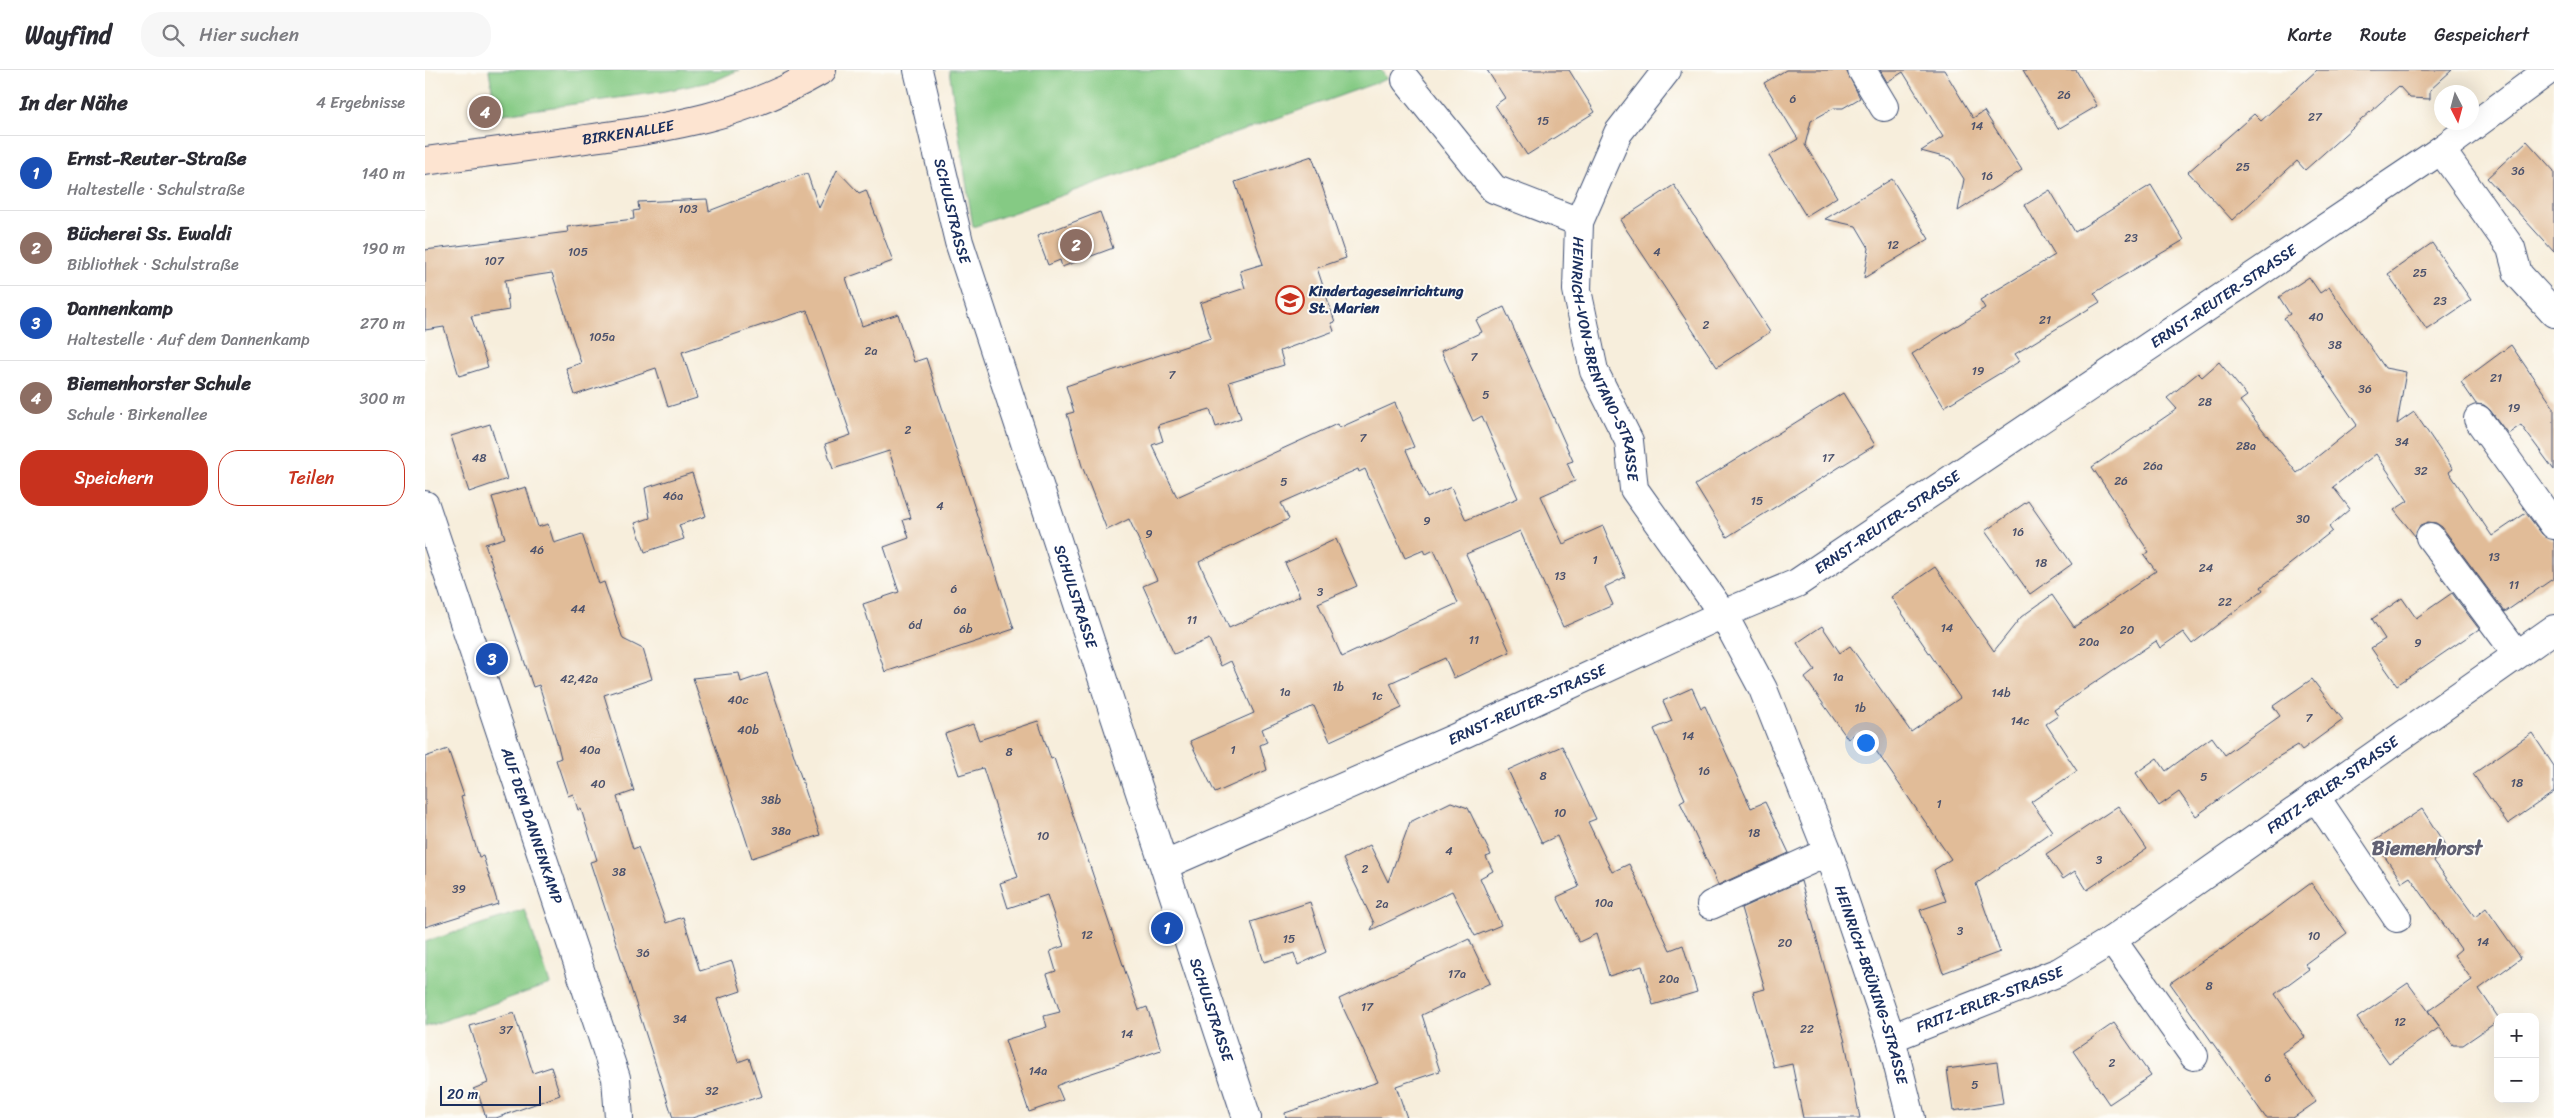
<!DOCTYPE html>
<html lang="de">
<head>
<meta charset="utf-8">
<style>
  :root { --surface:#fff; --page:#f7f7f7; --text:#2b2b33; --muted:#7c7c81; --line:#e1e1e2; --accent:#c8321e }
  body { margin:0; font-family:Sriracha,sans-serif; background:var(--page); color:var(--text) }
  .controls { position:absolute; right:15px; bottom:15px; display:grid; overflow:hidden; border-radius:10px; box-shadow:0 5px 20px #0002 }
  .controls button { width:45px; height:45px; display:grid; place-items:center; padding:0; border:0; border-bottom:1px solid var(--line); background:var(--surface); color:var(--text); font:25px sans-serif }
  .compass { position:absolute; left:2009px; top:15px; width:45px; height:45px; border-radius:50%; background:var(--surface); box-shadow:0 5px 20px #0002; rotate:174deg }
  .scale { position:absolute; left:15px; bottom:12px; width:101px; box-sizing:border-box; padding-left:5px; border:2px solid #1b2f5e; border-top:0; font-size:14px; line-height:18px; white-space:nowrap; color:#1b2f5e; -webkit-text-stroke:4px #fdfcf7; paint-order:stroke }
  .you { position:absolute; left:1440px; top:672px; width:18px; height:18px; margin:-12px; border:4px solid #fff; border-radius:50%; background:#1a73e8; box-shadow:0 0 0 8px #1a73e833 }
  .badge { display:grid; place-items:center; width:32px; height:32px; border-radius:50%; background:var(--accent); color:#fff; font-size:16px; font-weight:700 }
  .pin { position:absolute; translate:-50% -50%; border:2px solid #fff; box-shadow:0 1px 5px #0006 }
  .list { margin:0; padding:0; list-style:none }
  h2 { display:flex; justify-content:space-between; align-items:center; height:65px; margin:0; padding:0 20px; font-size:21px }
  h2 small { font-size:16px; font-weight:400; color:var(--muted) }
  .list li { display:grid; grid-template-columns:32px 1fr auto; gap:15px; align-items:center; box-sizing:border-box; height:75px; padding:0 20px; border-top:1px solid var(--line) }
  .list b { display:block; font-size:19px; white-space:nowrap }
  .list p { margin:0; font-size:16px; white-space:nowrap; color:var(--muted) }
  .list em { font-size:16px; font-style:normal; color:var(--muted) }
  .actions { display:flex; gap:10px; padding:15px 20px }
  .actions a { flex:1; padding:11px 0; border:1px solid var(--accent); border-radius:20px; text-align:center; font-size:18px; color:var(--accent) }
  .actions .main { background:var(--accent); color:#fff }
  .icon { flex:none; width:28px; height:28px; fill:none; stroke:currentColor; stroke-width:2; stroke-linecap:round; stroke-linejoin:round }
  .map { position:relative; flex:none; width:2129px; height:1048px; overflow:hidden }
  header { display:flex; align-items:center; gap:30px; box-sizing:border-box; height:70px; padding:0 25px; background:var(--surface); border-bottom:1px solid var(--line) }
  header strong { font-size:24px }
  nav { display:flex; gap:28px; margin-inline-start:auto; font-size:18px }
  .search { width:350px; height:45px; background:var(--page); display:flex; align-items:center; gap:12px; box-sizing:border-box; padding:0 18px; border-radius:20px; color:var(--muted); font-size:19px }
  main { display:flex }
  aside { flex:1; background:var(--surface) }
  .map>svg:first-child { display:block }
  .green { fill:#85ca84; stroke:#507c71 }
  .building { fill:#e1bc98; fill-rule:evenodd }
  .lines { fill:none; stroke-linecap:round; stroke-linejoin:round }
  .street-casing { stroke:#3c4c71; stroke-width:30 }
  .secondary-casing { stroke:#3c4c71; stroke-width:30 }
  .street { stroke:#fff; stroke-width:28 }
  .secondary { stroke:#fde4d1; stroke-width:28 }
  .labels { text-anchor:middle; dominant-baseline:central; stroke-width:4; stroke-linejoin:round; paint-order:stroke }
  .number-label { font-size:12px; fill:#4c526c }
  .street-label { font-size:15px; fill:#1b2f5e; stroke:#fdfcf7 }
  .poi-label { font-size:15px; font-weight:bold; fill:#1b2f5e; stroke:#fdfcf7; text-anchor:start }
  .district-label { font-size:20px; font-weight:bold; fill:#606072; stroke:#fdfcf7 }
</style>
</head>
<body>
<header>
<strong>Wayfind</strong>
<div class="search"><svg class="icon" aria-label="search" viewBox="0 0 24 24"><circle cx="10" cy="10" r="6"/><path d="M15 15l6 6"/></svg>Hier suchen</div>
<nav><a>Karte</a><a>Route</a><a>Gespeichert</a></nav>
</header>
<main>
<aside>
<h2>In der Nähe<small>4 Ergebnisse</small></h2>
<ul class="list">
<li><span class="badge" style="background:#1a4fb4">1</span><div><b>Ernst-Reuter-Straße</b><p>Haltestelle · Schulstraße</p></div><em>140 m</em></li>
<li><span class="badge" style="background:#8d6e63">2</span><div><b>Bücherei Ss. Ewaldi</b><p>Bibliothek · Schulstraße</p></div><em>190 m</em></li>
<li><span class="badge" style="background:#1a4fb4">3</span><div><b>Dannenkamp</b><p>Haltestelle · Auf dem Dannenkamp</p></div><em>270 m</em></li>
<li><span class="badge" style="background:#8d6e63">4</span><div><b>Biemenhorster Schule</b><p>Schule · Birkenallee</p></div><em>300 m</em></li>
</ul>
<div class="actions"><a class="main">Speichern</a><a>Teilen</a></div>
</aside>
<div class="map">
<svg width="2129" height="1048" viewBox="0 0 2129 1048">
  <rect width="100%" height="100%" fill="#fdfcf7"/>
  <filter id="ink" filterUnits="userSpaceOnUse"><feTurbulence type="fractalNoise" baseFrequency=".02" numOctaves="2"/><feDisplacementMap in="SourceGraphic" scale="10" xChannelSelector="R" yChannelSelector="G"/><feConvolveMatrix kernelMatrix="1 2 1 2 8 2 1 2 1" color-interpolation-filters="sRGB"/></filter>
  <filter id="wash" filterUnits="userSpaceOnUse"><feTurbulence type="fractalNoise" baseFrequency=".0096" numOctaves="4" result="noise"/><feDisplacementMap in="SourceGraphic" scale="20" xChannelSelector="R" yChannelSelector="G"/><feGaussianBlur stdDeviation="1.12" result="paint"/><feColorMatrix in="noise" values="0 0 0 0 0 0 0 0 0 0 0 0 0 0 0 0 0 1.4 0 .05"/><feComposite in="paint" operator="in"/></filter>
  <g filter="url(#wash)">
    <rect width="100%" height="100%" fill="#f7eedc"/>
    <g class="green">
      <polygon points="64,0 314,0 289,11 235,22 71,45"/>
      <polygon points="524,0 956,0 962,9 548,157"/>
      <polygon points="100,840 125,914 0,957 0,872"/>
    </g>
    <g id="blocks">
      <g class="building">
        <polygon points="1062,0 1144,0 1170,42 1102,85 1070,35 1080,28"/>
        <polygon points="1361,0 1421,0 1435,28 1418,38 1409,38 1386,51 1380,75 1412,127 1381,146 1344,86 1373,69 1339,13"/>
        <polygon points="1455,0 1519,0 1548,48 1559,41 1597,100 1533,141 1539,109 1526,89 1496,81 1518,67 1478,2 1462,12"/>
        <polygon points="1598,0 1651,0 1672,36 1633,59"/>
        <polygon points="1892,0 2027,0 2005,20 2005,29 1985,28 1974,16 1880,100 1872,91 1807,150 1763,102 1829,44 1836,51"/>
        <polygon points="2102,71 2129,101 2129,182 2062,108"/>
        <path d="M 887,86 L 921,188 L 892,198 L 910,252 L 906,253 L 909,261 L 855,281 L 859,295 L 804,312 L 816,348 L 791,357 L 785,339 L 733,355 L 738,371 L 727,375 L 752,427 L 912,354 L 914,358 L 970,333 L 989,377 L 981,380 L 1002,428 L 1026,417 L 1041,450 L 1093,428 L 1057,346 L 1048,351 L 1016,281 L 1057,262 L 1051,250 L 1079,237 L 1148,391 L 1142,393 L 1150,411 L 1116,426 L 1138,474 L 1178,456 L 1200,507 L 1180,517 L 1188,535 L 1138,557 L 1095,461 L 1041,484 L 1085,582 L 1029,608 L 1020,588 L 965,613 L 977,638 L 905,671 L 889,636 L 837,659 L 842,672 L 835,675 L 842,700 L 790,723 L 765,671 L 829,643 L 806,591 L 796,596 L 784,569 L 749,584 L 718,516 L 732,510 L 704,449 L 682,460 L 657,396 L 642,344 L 649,342 L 641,316 L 786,268 L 775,233 L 820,218 L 815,201 L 838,194 L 810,112 ZM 933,399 L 934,402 L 940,399 L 980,488 L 999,480 L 1001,484 L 1009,480 L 1033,533 L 917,587 L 893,533 L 932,516 L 911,469 L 860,493 L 875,526 L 804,558 L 774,492 L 864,449 L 856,433 Z"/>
        <polygon points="412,100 434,123 441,120 468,191 421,208 437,256 473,244 489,292 501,288 589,559 460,602 438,534 474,522 459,477 484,468 478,450 486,448 464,381 408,399 400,374 426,365 382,240 257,282 272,328 243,337 231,298 150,325 141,298 156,293 127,203 80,210 84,240 46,246 63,297 34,306 19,257 0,260 0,180 143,162 142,157 209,149 208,141 214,140 213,132 282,129 284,141 382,103 394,138"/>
        <polygon points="1467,109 1504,169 1439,208 1444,178 1431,156 1400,149"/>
        <polygon points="1249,115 1345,262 1292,297 1195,150"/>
        <polygon points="1726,115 1759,170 1669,223 1675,232 1590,284 1595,291 1519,337 1487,284 1560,238 1555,230 1630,185 1600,135 1625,120 1650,162"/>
        <polygon points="675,142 688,178 637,197 635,190 623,195 612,166"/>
        <polygon points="2007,173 2046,230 2002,260 1963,204"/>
        <polygon points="1884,207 1895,223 1904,217 1960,298 1981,302 1972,354 1989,342 2028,399 2024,402 2067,466 2101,443 2117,464 2129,470 2129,508 2080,542 2017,457 2011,453 2003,452 1995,455 1990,466 1969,440 1983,431 1951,384 1908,417 1925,439 1904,457 1907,461 1836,517 1838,520 1767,574 1758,562 1735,578 1731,571 1629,640 1633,646 1621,654 1652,701 1606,732 1627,761 1551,814 1575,882 1518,903 1495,840 1521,831 1509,800 1526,789 1445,672 1442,675 1433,662 1423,669 1380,608 1390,600 1372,573 1397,556 1415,583 1425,576 1486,662 1535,628 1466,527 1510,497 1569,581 1596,547 1627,525 1649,557 1731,501 1719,485 1724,482 1667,397 1752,339 1742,328 1773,303 1777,307 1794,292 1822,326 1815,331 1872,403 1932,355 1859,248 1865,244 1854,227"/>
        <polygon points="2086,275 2129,338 2129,400 2096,355 2083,364 2065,340 2059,335 2051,334 2036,312"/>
        <polygon points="1418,323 1450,375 1302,467 1270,415"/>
        <polygon points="65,354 82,409 44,422 26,366"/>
        <polygon points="267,403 281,446 254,455 259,469 220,482 210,453 225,448 220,418"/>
        <polygon points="101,417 113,457 123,454 129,473 157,464 174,514 179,512 198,569 218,579 227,609 179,625 209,721 192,727 208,779 213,777 241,853 258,847 275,901 307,891 316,921 292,929 313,992 324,988 337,1026 267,1048 248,1048 165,792 172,790 156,739 153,740 148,724 143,726 131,690 136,688 132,672 114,615 108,617 60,474 80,468 67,427"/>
        <polygon points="1603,431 1647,494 1605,524 1560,461"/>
        <polygon points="2027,523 2054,559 1972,615 1946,578 1960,569 1947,549 1977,528 1991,548"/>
        <polygon points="314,603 316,612 342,603 395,765 327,788 268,608"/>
        <polygon points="1887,609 1918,650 1877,680 1873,675 1853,687 1771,746 1754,722 1734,736 1711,703 1732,688 1741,701 1787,667 1800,685 1855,646 1848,636"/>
        <polygon points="1267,618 1276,638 1280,636 1326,738 1340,732 1364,783 1293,815 1255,732 1260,729 1229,659 1247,651 1238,631"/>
        <polygon points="613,651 626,689 629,688 701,904 714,940 722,937 736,980 640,1012 632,1016 638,1030 604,1042 580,970 622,957 619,946 635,942 622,904 631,901 625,881 639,876 622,825 583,838 575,813 593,807 558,698 534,705 520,664 548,654 554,670"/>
        <polygon points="2107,663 2129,696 2129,722 2083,754 2048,704"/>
        <polygon points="1137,676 1171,749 1163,752 1187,802 1204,794 1245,880 1258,875 1272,922 1228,935 1217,896 1184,906 1171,864 1154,872 1132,827 1154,817 1132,766 1117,773 1083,700"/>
        <polygon points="23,679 39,726 36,727 54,787 58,786 73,834 0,857 0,687"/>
        <polygon points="1026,732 1043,738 1066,785 1061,787 1068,801 1055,808 1076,855 1050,866 1027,821 946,860 949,853 918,789 945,775 963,812 985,752"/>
        <polygon points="1693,736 1722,779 1662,820 1650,801 1638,809 1621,784"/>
        <polygon points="1997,739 2024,781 2009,791 2050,847 2061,838 2096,888 2054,919 2073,947 2073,951 2038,975 2028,975 2003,941 2047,910 2029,885 2036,879 1985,807 1977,812 1949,771"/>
        <polygon points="1376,811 1420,972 1435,1048 1378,1048 1367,994 1349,998 1328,922 1340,919 1316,838"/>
        <polygon points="1886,813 1922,863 1880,894 1884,899 1850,924 1880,967 1857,983 1891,1032 1868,1048 1841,1048 1745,913 1795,879 1796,880"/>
        <polygon points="885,832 901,882 873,895 869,883 839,892 826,852"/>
        <polygon points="1044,869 1065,913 997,945 1015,1001 971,1016 982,1048 861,1048 860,1043 953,1012 914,929"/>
        <polygon points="1983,913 2015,957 1964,993 1932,948"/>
        <polygon points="89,943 108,1003 126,997 135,1025 71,1048 61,1048 53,1023 48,1019 63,1013 45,956"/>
        <polygon points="1689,953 1726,1006 1684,1034 1648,981"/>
        <polygon points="1572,992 1578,1033 1528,1041 1522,999"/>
      </g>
    </g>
  </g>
  <g filter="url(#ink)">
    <use href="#blocks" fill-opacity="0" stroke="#3c4c71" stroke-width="1"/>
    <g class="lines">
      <defs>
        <g id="street">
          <path id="s1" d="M 493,0 L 534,172 L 822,1048"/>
          <path id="s2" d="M 1242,0 L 1193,63 L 1154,152 L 1152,220 L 1169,301 L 1204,371 L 1209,419 L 1298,544 L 1338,619 L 1403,782 L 1466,968 L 1486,1048"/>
          <polyline points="1437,0 1459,37"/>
          <polyline points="981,10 1069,119 1154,152"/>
          <polyline points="2016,80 2086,178 2093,204 2129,243"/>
          <polyline points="2053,349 2129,455"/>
          <path id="s3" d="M 0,435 L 191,1008 L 194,1048"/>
          <polyline points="2005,467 2092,584"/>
          <polyline points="1890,726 1972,848"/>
          <path id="s4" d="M 740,795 L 1030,668 L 1298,544 L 1372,513 L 2016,80 L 2124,0"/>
          <polyline points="1286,835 1403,782"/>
          <polyline points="1687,870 1769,986"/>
          <path id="s5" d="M 1466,968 L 1634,902 L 1687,870 L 2129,559"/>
        </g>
        <g id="secondary">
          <path id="s6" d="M 0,91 C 51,84 103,77 154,70 C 246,57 315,48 397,0"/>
        </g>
      </defs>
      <use href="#street" class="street-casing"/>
      <use href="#secondary" class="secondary-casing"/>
      <use href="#street" class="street"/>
      <use href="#secondary" class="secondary"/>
    </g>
  </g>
  <defs>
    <symbol id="school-ring" viewBox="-11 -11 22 22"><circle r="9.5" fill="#fdfcf7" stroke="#c8321e" stroke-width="1.5"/><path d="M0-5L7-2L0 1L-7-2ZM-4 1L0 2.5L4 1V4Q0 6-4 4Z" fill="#c8321e"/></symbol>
  </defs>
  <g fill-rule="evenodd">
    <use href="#school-ring" x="849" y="214" width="32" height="32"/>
  </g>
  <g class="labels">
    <g class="number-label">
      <text x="1639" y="25">26</text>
      <text x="1368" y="29">6</text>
      <text x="1890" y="47">27</text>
      <text x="1118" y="51">15</text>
      <text x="1552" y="56">14</text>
      <text x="1818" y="97">25</text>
      <text x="2093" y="101">36</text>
      <text x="1562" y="106">16</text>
      <text x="263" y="139">103</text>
      <text x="1706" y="168">23</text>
      <text x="1468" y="175">12</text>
      <text x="153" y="182">105</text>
      <text x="1232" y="182">4</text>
      <text x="69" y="191">107</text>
      <text x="1995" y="203">25</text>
      <text x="2015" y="231">23</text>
      <text x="1891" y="247">40</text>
      <text x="1620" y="250">21</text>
      <text x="1281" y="255">2</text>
      <text x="177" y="267">105a</text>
      <text x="1910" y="275">38</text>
      <text x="446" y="281">2a</text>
      <text x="1049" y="287">7</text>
      <text x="1553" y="301">19</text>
      <text x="747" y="305">7</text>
      <text x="2071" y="308">21</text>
      <text x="1940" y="319">36</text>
      <text x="1061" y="325">5</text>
      <text x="1780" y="332">28</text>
      <text x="2089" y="338">19</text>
      <text x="483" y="360">2</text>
      <text x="938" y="368">7</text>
      <text x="1977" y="372">34</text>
      <text x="1821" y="376">28a</text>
      <text x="54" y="388">48</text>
      <text x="1403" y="388">17</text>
      <text x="1728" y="396">26a</text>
      <text x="1996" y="401">32</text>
      <text x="1696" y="411">26</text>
      <text x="859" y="412">5</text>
      <text x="248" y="426">46a</text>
      <text x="1332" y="431">15</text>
      <text x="515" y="436">4</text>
      <text x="1878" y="449">30</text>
      <text x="1002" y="451">9</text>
      <text x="1593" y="462">16</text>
      <text x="724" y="464">9</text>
      <text x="112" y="480">46</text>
      <text x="2069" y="487">13</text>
      <text x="1170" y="490">1</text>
      <text x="1616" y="493">18</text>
      <text x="1781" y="498">24</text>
      <text x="1135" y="506">13</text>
      <text x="2089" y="515">11</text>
      <text x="529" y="519">6</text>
      <text x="895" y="522">3</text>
      <text x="1800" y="532">22</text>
      <text x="153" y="539">44</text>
      <text x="535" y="540">6a</text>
      <text x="767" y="550">11</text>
      <text x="490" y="555">6d</text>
      <text x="1522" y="558">14</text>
      <text x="541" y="559">6b</text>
      <text x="1702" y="560">20</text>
      <text x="1049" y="570">11</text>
      <text x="1664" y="572">20a</text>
      <text x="1993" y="573">9</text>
      <text x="1413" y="607">1a</text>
      <text x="154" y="609">42,42a</text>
      <text x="913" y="617">1b</text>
      <text x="860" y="622">1a</text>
      <text x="1576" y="623">14b</text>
      <text x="952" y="626">1c</text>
      <text x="313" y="630">40c</text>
      <text x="1435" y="638">1b</text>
      <text x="1884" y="648">7</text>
      <text x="1595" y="651">14c</text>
      <text x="323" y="660">40b</text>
      <text x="1263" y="666">14</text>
      <text x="165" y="680">40a</text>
      <text x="808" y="680">1</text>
      <text x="584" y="682">8</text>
      <text x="1279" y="701">16</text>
      <text x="1118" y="706">8</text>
      <text x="1779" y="707">5</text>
      <text x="2092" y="713">18</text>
      <text x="173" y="714">40</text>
      <text x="346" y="730">38b</text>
      <text x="1514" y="734">1</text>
      <text x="1135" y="743">10</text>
      <text x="356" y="761">38a</text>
      <text x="1329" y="763">18</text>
      <text x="618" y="766">10</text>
      <text x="1024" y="781">4</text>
      <text x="1674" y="790">3</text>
      <text x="940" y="799">2</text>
      <text x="194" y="802">38</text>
      <text x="34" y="819">39</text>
      <text x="1179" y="833">10a</text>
      <text x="957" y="834">2a</text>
      <text x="1535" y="861">3</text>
      <text x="662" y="865">12</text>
      <text x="1889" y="866">10</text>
      <text x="864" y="869">15</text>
      <text x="2058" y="872">14</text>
      <text x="1360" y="873">20</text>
      <text x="218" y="883">36</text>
      <text x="1032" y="904">17a</text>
      <text x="1244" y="909">20a</text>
      <text x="1784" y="916">8</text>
      <text x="942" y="937">17</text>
      <text x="255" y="949">34</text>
      <text x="1975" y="952">12</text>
      <text x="1382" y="959">22</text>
      <text x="81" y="960">37</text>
      <text x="702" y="964">14</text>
      <text x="1687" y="993">2</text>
      <text x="613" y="1001">14a</text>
      <text x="1843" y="1008">6</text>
      <text x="1550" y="1015">5</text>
      <text x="287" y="1021">32</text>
    </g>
    <g class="street-label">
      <text stroke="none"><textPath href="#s6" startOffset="205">BIRKENALLEE</textPath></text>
      <text stroke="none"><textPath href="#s1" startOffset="145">SCHULSTRASSE</textPath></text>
      <text stroke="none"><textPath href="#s4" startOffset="1206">ERNST-REUTER-STRASSE</textPath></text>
      <text stroke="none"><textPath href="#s2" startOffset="319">HEINRICH-VON-BRENTANO-STRASSE</textPath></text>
      <text stroke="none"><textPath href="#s4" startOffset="801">ERNST-REUTER-STRASSE</textPath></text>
      <text stroke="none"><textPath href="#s1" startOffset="550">SCHULSTRASSE</textPath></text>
      <text stroke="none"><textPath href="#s4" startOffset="396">ERNST-REUTER-STRASSE</textPath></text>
      <text stroke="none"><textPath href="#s5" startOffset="512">FRITZ-ERLER-STRASSE</textPath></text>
      <text stroke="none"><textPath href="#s3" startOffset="338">AUF DEM DANNENKAMP</textPath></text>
      <text stroke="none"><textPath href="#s2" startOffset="1008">HEINRICH-BRÜNING-STRASSE</textPath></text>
      <text stroke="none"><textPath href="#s5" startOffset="106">FRITZ-ERLER-STRASSE</textPath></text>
      <text stroke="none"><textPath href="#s1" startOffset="985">SCHULSTRASSE</textPath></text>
    </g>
    <g class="poi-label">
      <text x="884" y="221">Kindertageseinrichtung<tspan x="884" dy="17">St. Marien</tspan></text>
    </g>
    <g class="district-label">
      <text x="2002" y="778">Biemenhorst</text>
    </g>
  </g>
</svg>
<div class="controls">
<button>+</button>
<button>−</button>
</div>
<svg class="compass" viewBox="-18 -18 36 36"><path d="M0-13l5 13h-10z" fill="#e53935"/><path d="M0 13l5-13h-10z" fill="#7c7c81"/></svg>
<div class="scale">20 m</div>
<div class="you"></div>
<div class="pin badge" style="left:742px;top:858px;background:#1a4fb4">1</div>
<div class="pin badge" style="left:651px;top:175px;background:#8d6e63">2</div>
<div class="pin badge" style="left:67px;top:589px;background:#1a4fb4">3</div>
<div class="pin badge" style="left:60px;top:42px;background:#8d6e63">4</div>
</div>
</main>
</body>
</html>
